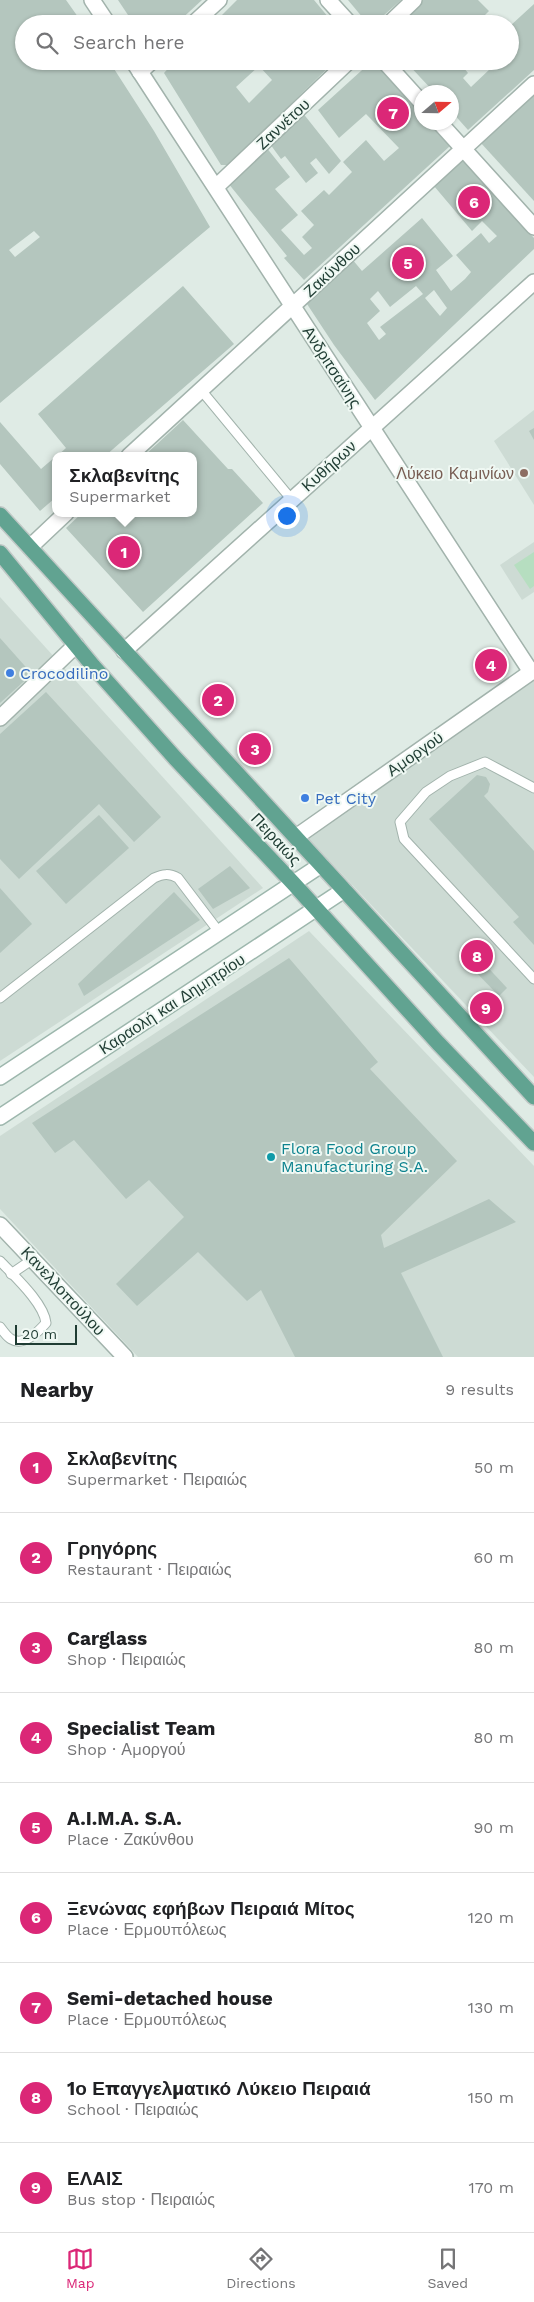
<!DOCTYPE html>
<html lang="en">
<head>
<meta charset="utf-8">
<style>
  :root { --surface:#fff; --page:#f6f6f6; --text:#202124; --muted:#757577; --line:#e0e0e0; --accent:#db2777 }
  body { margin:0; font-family:"Work Sans",sans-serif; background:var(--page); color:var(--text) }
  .compass { position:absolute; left:414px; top:85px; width:45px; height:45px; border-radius:50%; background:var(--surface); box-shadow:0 1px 4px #0004; rotate:70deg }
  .scale { position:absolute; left:15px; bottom:12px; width:62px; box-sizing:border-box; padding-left:5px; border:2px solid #1f3c33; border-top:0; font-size:14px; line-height:18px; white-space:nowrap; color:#1f3c33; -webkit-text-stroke:4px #eff8f3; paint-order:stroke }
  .you { position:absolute; left:286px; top:515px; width:18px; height:18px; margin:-12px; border:4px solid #fff; border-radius:50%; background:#1a73e8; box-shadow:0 0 0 8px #1a73e833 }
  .badge { display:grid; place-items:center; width:32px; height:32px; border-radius:50%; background:var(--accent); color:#fff; font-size:16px; font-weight:700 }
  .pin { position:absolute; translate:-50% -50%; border:2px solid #fff; box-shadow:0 1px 5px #0006 }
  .popup { position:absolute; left:52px; top:452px; width:145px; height:65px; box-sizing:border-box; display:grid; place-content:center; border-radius:10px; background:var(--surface); filter:drop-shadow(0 1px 4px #0005); font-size:16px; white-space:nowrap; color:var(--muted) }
  .popup b { font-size:19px; color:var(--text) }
  .popup::after { content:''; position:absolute; left:50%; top:100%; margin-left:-10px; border:10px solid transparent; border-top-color:var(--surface) }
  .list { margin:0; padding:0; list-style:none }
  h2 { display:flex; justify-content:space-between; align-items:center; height:65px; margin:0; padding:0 20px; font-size:21px }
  h2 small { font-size:16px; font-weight:400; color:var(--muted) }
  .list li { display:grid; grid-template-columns:32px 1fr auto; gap:15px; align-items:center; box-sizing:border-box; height:90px; padding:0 20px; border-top:1px solid var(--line) }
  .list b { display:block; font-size:19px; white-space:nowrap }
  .list p { margin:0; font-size:16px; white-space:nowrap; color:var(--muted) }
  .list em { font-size:16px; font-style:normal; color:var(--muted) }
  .icon { flex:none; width:28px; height:28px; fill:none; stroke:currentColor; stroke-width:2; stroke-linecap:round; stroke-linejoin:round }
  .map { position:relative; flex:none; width:534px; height:1357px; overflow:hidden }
  .search { position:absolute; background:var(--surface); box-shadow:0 1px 4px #0004; left:15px; right:15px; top:15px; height:55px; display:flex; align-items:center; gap:12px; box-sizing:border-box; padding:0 18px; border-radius:28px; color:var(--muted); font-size:19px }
  .sheet { height:875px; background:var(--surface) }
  nav { display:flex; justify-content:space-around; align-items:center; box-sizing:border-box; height:70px; border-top:1px solid var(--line); background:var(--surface); font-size:14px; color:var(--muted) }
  nav a { display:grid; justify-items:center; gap:2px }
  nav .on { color:var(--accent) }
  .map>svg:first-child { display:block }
  .built { fill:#cddbd4 }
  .green { fill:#b6dec0 }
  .building { fill:#b4c6be; fill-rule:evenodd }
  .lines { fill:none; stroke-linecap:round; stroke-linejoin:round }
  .service-casing { stroke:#a2b3ac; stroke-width:11 }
  .minor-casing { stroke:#a2b3ac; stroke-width:18 }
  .secondary-casing { stroke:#9db7ad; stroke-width:18 }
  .primary-casing { stroke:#c0c8c6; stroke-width:18 }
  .service { stroke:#fff; stroke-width:9 }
  .minor { stroke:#fff; stroke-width:15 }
  .secondary { stroke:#fff; stroke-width:15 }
  .primary { stroke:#61a391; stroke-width:15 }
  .education-dot { fill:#8d6e63; stroke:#eff8f3; stroke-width:2 }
  .shop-dot { fill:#3f7fe0; stroke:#eff8f3; stroke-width:2 }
  .culture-dot { fill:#0f9aa8; stroke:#eff8f3; stroke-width:2 }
  .labels { text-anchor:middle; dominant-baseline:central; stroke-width:4; stroke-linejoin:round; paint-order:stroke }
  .street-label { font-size:16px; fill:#1f3c33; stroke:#eff8f3 }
  .education-label { font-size:16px; fill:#785e54; stroke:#eff8f3; text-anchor:end }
  .shop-label { font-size:16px; fill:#366cbe; stroke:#eff8f3; text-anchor:start }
  .culture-label { font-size:16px; fill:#0d838f; stroke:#eff8f3; text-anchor:start }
</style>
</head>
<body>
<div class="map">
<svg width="534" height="1357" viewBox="0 0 534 1357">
  <rect width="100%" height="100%" fill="#dfebe5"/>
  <g class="built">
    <polygon points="534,410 534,505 494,441"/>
    <polygon points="534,542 534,592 522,600 500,565"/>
    <polygon points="0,597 263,888 0,1061"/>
    <polygon points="534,679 534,1077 305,835"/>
    <polygon points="309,931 534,1166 534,1357 138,1357 0,1209 0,1136"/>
  </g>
  <polygon class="green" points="534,552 534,586 530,589 514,565"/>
  <g class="building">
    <path d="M 0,0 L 66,0 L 83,24 L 24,24 L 24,61 L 109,61 L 154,131 L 210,227 L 0,403 ZM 34,231 L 40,237 L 15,257 L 9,250 Z"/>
    <polygon points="118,0 202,0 176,24 134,24"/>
    <polygon points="237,0 314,0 334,24 279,24 277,21 274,24 213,24"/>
    <polygon points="348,0 401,0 374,24 368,24"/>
    <polygon points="423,0 478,0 489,11 485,15 489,19 484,24 399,24"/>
    <polygon points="534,4 534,70 468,130 452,112 452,92 434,92 405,61 453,61 456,65 459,62 468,73 463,78 471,87 491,68 485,61 510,61 510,35 514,32 510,26"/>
    <path d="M 175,61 L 256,61 L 258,63 L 264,61 L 271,69 L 278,61 L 335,61 L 228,165 L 221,165 L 164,73 ZM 259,66 L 272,80 L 249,103 L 236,87 Z"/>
    <polygon points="372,61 376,61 422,114 422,122 429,122 450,146 304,280 284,258 287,256 228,183 266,147 290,177 275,189 298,215 281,230 304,255 312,248 302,237 314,225 301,211 324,190 329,195 352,172 343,162 366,140 384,161 399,148 366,114 339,138 318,110"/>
    <polygon points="534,94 534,201 480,142"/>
    <polygon points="302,112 341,161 329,174 316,158 310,163 318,173 306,183 285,156 281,159 270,144"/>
    <path d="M 463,160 L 534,238 L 534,249 L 375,400 L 334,345 L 307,304 L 352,259 L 362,271 L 422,218 L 453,256 L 436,270 L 451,291 L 465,279 L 471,272 L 456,255 L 481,233 L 489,243 L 497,236 L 482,221 L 472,231 L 434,186 ZM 416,286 L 423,294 L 380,327 L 386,334 L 379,340 L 367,323 L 380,311 L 370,299 L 378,291 L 390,307 ZM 434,290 L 447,308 L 440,316 L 425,298 Z"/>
    <polygon points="183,286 234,344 105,456 57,456 66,448 38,414"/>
    <polygon points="183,420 228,469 232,469 263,503 143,612 66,528 82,513 193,513 193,456 144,456"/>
    <polygon points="0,422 41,469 55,457 55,498 40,511 0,464"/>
    <polygon points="534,428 534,440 529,431"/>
    <polygon points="0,638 32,674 0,703"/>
    <polygon points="46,692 161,817 134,842 99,804 19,879 0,859 0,734"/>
    <polygon points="477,775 486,777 490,784 488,792 484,796 534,851 534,945 513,922 519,917 429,819"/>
    <polygon points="99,815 129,848 66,904 36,871"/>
    <polygon points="230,866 250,888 213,909 198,889"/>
    <polygon points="0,888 32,924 0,953"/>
    <polygon points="174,892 200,920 84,996 78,984"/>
    <polygon points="289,958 378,1062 370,1069 457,1161 381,1235 384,1248 489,1199 516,1222 401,1273 443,1357 295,1357 261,1290 247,1301 198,1252 137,1306 116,1284 184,1217 149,1180 126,1199 74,1140 55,1153 32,1123"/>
    <polygon points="480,959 507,988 499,996 471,967"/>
  </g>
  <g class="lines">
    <defs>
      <g id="service">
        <polyline points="201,390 292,500"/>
        <polyline points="534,788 485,762 450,776 426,792 400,822 404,839 534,979"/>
        <path d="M 0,998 L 154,878 C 163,874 169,873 178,878 L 219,932"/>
        <path d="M 0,1261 C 14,1276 44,1303 46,1323 C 39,1331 24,1347 11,1339 C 7,1337 3,1331 0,1327"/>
        <polyline points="11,1274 33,1259"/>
      </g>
      <g id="minor">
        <polyline points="92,0 108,24"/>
        <polyline points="328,0 350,24"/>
        <polyline points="193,24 219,0"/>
        <polyline points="389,24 414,0"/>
        <polyline points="133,61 531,672"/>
        <polyline points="384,61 422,103"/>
        <polyline points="140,72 152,61"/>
        <polyline points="439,122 534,227"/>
        <polyline points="216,187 349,61"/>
        <polyline points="129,456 534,84"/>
        <polyline points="30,547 66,513"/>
        <polyline points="124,651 534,282"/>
        <polyline points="0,718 76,645"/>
        <polyline points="296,837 534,670"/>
        <polyline points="0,1225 125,1357"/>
      </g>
      <g id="secondary">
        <polyline points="0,1077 321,865"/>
        <polyline points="0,1117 344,890"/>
      </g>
      <g id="primary">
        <polyline points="0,515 534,1097"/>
        <polyline points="0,553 93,666 175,758 293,883 438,1043 534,1143"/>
      </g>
    </defs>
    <use href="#service" class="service-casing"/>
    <use href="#minor" class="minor-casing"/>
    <use href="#secondary" class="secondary-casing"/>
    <use href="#primary" class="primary-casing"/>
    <use href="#service" class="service"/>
    <use href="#minor" class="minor"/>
    <use href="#secondary" class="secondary"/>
    <use href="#primary" class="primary"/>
  </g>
  <circle class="education-dot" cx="524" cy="473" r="5"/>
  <g class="shop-dot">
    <circle cx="10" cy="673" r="5"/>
    <circle cx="305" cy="798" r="5"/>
  </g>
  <circle class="culture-dot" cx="271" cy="1157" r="5"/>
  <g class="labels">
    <g class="street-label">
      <text transform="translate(283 124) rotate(-43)">Ζαννέτου</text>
      <text transform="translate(332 270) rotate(-43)">Ζακύνθου</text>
      <text transform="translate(332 367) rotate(57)">Ανδριτσαίνης</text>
      <text transform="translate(329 466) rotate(-42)">Κυθήρων</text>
      <text transform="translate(415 754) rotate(-35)">Αμοργού</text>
      <text transform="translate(276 839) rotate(47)">Πειραιώς</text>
      <text transform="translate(172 1004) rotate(-33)">Καραολή και Δημητρίου</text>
      <text transform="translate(63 1291) rotate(47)">Κανελλοπούλου</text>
    </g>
    <g class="education-label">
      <text x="514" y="473">Λύκειο Καμινίων</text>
    </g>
    <g class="shop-label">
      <text x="20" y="673">Crocodilino</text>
      <text x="315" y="798">Pet City</text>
    </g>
    <g class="culture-label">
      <text x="281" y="1148">Flora Food Group<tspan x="281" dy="18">Manufacturing S.A.</tspan></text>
    </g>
  </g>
</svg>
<svg class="compass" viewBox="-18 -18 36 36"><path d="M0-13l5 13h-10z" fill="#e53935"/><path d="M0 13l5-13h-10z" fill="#757577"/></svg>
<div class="scale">20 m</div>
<div class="you"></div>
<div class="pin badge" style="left:124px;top:552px">1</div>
<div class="popup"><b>Σκλαβενίτης</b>Supermarket</div>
<div class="pin badge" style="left:218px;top:700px">2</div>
<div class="pin badge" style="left:255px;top:749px">3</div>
<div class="pin badge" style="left:491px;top:665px">4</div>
<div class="pin badge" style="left:408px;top:263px">5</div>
<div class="pin badge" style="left:474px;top:202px">6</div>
<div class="pin badge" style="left:393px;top:113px">7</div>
<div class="pin badge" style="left:477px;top:956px">8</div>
<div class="pin badge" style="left:486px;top:1008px">9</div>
<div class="search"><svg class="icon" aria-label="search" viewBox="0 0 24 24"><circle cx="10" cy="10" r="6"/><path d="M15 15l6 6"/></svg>Search here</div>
</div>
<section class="sheet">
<h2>Nearby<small>9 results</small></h2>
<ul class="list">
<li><span class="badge">1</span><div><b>Σκλαβενίτης</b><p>Supermarket · Πειραιώς</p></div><em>50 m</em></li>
<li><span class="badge">2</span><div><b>Γρηγόρης</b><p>Restaurant · Πειραιώς</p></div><em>60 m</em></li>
<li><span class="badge">3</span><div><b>Carglass</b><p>Shop · Πειραιώς</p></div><em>80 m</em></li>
<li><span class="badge">4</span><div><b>Specialist Team</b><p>Shop · Αμοργού</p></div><em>80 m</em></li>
<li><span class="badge">5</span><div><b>A.I.M.A. S.A.</b><p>Place · Ζακύνθου</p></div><em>90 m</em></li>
<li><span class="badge">6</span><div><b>Ξενώνας εφήβων Πειραιά Μίτος</b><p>Place · Ερμουπόλεως</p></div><em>120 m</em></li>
<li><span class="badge">7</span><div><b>Semi-detached house</b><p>Place · Ερμουπόλεως</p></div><em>130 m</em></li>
<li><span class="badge">8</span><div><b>1ο Επαγγελματικό Λύκειο Πειραιά</b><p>School · Πειραιώς</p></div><em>150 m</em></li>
<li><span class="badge">9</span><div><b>ΕΛΑΙΣ</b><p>Bus stop · Πειραιώς</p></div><em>170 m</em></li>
</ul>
</section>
<nav>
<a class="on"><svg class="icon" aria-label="map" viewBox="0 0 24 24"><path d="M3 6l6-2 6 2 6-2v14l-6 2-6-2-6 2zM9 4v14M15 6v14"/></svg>Map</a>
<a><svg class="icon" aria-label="directions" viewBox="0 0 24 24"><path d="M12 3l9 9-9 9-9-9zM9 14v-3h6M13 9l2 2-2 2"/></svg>Directions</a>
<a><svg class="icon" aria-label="saved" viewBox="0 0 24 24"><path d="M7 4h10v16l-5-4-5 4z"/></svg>Saved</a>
</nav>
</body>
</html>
